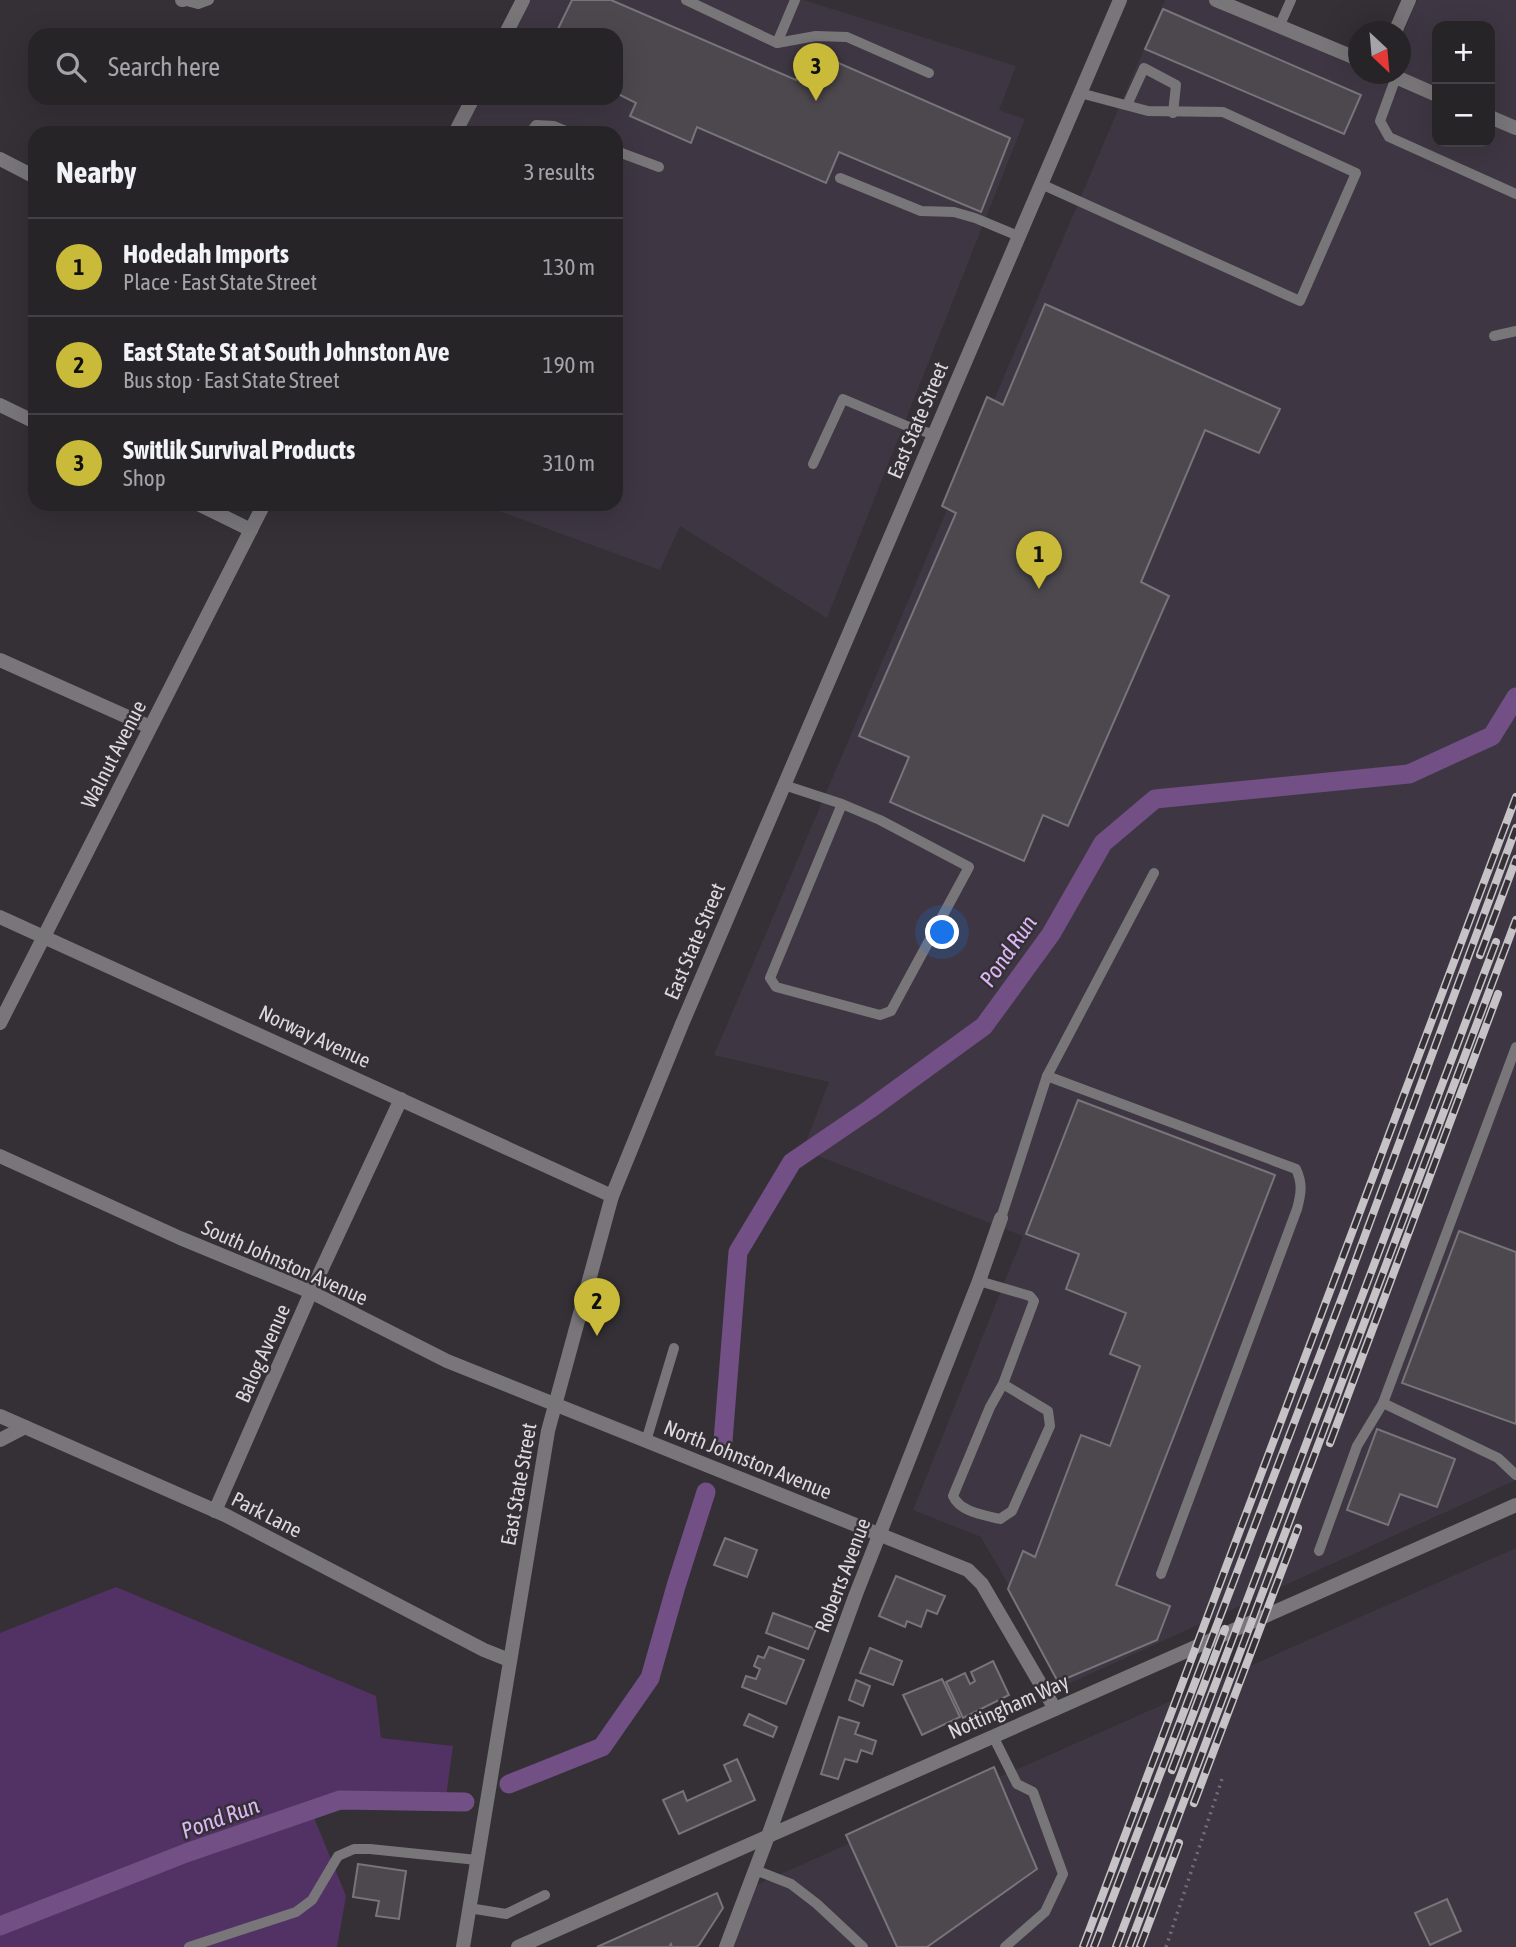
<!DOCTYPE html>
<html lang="en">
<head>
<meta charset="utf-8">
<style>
  :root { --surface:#272428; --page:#333034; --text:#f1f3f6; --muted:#a4a4a8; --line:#434145; --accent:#caba3a }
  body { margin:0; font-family:"Asap Condensed",sans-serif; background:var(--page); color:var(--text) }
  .controls { position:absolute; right:21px; top:21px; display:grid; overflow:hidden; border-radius:14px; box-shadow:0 7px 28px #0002 }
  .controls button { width:63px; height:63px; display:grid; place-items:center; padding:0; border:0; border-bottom:2px solid var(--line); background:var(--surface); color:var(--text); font:35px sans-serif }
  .compass { position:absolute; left:1348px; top:21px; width:63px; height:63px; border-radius:50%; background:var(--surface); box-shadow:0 7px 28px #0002; rotate:154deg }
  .you { position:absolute; left:943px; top:933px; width:24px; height:24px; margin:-18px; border:5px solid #fff; border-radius:50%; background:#1a73e8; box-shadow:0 0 0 10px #1a73e833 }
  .badge { display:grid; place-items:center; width:46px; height:46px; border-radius:50%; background:var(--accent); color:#111; font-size:23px; font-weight:700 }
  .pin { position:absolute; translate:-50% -58px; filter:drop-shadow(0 2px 4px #0008) }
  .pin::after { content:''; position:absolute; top:37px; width:24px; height:21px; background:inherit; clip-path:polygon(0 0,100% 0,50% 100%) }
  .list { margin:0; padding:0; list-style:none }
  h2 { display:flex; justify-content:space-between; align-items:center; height:91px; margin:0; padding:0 28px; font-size:30px }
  h2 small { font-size:23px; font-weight:400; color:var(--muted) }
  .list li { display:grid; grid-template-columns:46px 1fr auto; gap:21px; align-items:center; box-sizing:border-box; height:98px; padding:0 28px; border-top:2px solid var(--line) }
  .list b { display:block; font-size:26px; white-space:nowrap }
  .list p { margin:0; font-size:23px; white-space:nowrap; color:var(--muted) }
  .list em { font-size:23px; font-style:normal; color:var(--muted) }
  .icon { flex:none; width:38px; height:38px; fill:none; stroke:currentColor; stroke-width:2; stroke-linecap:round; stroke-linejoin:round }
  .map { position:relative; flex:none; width:1516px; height:1947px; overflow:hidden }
  .search { position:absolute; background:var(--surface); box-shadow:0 7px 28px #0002; left:28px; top:28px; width:595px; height:77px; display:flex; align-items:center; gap:18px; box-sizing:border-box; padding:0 24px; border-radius:21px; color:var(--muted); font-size:26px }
  .panel { position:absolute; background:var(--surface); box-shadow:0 7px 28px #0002; left:28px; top:126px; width:595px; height:385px; border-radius:21px }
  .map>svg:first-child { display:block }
  .built { fill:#3e3743; fill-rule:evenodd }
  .green { fill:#523264 }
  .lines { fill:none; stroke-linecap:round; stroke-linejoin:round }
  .canal { stroke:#725086; stroke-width:19 }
  .building { fill:#4c484e; stroke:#78747b; stroke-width:2 }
  .path { stroke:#726f74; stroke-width:3.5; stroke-dasharray:2 5; stroke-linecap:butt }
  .service { stroke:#79767a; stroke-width:10 }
  .minor { stroke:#79767a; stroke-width:14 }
  .tertiary { stroke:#79767a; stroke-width:14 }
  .rail-casing { stroke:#c6c3c7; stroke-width:8 }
  .rail { stroke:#343036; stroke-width:5; stroke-dasharray:16; stroke-linecap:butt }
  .labels { text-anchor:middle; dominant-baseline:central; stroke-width:5; stroke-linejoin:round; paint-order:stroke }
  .street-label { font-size:21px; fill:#dcd9dd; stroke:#343036 }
  .water-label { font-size:23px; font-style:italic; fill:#ddb6f6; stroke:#343036 }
</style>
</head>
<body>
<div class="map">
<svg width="1516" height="1947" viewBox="0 0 1516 1947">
  <rect width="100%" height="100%" fill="#343036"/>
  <g class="built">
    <polygon points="524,0 803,0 1016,66 999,110 1025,119 827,618 680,526 660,570 480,504 616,504 616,133 457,133 475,98 616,98 616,35 506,35"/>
    <path d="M 1165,0 L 1222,0 L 1358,57 L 1358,74 L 1400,74 L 1401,38 L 1417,0 L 1516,0 L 1516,1480 L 1066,1685 L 981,1537 L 913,1510 L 1023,1236 L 803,1150 L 829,1082 L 714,1055 ZM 1437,26 L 1490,26 L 1490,142 L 1437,142 Z"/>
    <polygon points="1516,1548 1516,1947 731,1947 756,1885"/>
  </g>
  <polygon class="green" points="116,1587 376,1696 381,1738 453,1746 445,1804 308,1803 346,1896 337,1947 0,1947 0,1633"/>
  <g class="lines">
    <g class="canal">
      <polyline points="723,1441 738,1252 792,1162 870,1109 984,1026 1051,934 1103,843 1155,799 1409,774 1492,736 1516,697"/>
      <polyline points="509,1784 602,1747 650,1678 676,1586 706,1492"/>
      <polyline points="0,1926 186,1853 340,1800 465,1802"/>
    </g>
  </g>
  <g class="building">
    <polygon points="572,0 611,0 796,80 809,50 1010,138 981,212 839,152 826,183 697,127 691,143 630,116 636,103 616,93 616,35 555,35"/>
    <polygon points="1163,9 1361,95 1344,134 1145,49"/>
    <polygon points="1045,304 1280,409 1259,453 1205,430 1141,582 1169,596 1068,826 1043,815 1024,861 890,802 909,757 859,736 956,513 942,506 987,397 1003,405"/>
    <polygon points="1078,1100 1275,1175 1116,1585 1170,1606 1157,1640 1058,1682 1008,1589 1023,1551 1035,1557 1081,1435 1110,1446 1140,1366 1110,1354 1126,1313 1066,1289 1079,1254 1026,1234"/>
    <polygon points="1459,1231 1516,1252 1516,1424 1402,1383"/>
    <polygon points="1377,1429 1455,1459 1437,1507 1400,1494 1388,1525 1347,1510"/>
    <polygon points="725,1538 757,1550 747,1577 714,1565"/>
    <polygon points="896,1576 945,1596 937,1614 927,1610 921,1627 907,1621 905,1627 879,1616"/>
    <polygon points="773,1613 816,1629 808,1649 766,1633"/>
    <polygon points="769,1647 804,1660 786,1704 742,1687 746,1676 756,1679 760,1669 754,1666 758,1656 764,1658"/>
    <polygon points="870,1648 902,1661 893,1685 860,1673"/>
    <polygon points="993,1661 1009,1695 963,1718 946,1682 965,1673 970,1684 975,1681 971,1672"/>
    <polygon points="942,1679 960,1717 922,1735 903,1695"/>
    <polygon points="856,1680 870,1686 863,1706 849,1700"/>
    <polygon points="749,1714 777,1727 773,1737 744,1725"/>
    <polygon points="839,1717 859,1723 855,1734 876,1741 872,1754 861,1750 857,1762 845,1759 838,1779 821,1774"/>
    <polygon points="737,1759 755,1800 679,1834 663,1800 683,1791 687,1801 731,1781 724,1765"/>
    <polygon points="994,1767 1037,1869 927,1947 897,1947 846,1835"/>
    <polygon points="358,1864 406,1871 399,1919 376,1916 379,1901 353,1897"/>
    <polygon points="717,1893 723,1908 699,1945 696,1947 672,1947 671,1944 669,1947 597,1947"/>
    <polygon points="1447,1899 1461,1931 1430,1945 1415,1913"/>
  </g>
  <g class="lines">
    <polyline class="path" points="1166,1947 1222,1779"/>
    <g class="service">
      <polyline points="183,0 198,4 209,0"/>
      <polyline points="686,0 777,43 795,0"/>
      <polyline points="1279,27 1291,0"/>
      <polyline points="777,43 816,36 847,37 929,73"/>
      <polyline points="1396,77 1380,121 1389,137 1516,194"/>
      <polyline points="1127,105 1144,68 1176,85 1173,113"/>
      <polyline points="530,133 536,125 554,126 571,133"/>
      <polyline points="616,151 659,167"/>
      <polyline points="840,178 921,211 954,212 975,218 1018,236"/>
      <polyline points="1041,184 1300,301 1356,173 1223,112 1148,111 1080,93"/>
      <polyline points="1494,336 1516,331"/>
      <polyline points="813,464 843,399 914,429 934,434"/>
      <polyline points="784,785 842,804 880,820 969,867 891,1011 880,1015 776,987 770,978 842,804"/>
      <path d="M 1047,1076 L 1296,1169 C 1303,1184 1301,1194 1297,1209 L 1161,1574"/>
      <polyline points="1001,1218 1047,1076 1154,873"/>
      <path d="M 979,1281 L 1030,1296 L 1034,1301 L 1003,1384 L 990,1407 L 953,1496 C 960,1512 984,1515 1000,1519 L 1012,1511 L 1050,1426 L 1048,1411 L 1003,1384"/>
      <polyline points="1383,1403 1516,1047"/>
      <polyline points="646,1441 674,1348"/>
      <polyline points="1319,1551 1357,1446 1383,1403 1498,1458 1516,1475"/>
      <polyline points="993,1736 1017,1784 1033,1792 1063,1874 1045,1912 1005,1947"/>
      <polyline points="755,1870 791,1884 817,1904 863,1947"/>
      <polyline points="469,1908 506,1914 545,1895"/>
      <polyline points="189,1947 296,1912 312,1900 338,1856 354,1849 370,1849 477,1860"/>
    </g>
    <g class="minor">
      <polyline points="182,0 183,0"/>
      <polyline points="1216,0 1358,59"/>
      <polyline points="1395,32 1409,0"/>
      <polyline points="505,35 523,0"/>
      <polyline points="1389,74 1437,95"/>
      <polyline points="1490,117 1516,128"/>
      <polyline points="455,133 473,98"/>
      <polyline points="0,159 35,177"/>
      <polyline points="0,405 35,422"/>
      <polyline points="198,504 251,530"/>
      <polyline points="0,660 150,727"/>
      <polyline points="0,917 612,1196"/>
      <polyline points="0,1023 264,504"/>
      <polyline points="0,1156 180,1238 311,1292 447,1361 968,1570 982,1584 1055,1709"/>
      <polyline points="0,1416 225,1515 484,1650 509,1660"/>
      <polyline points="0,1440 25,1427"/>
      <polyline points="215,1511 311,1292 401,1099"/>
      <polyline points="768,1836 856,1594 979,1281 1001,1218"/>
    </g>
    <g class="tertiary">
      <polyline points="463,1947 548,1431 612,1196 682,1024 1120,0"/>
      <polyline points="518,1947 1516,1505"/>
      <polyline points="726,1947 768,1836"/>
    </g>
    <defs>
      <g id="rail">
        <polyline points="1480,955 1516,859"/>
        <polyline points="1330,1443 1498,994"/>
        <polyline points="1172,1770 1225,1629"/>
        <polyline points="1194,1803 1298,1528"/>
        <polyline points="1083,1947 1516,797"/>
        <polyline points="1094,1947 1344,1292 1516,828"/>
        <polyline points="1116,1947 1496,942"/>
        <polyline points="1129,1947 1516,920"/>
        <polyline points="1140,1947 1179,1843"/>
      </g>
    </defs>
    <use href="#rail" class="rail-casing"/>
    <use href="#rail" class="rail"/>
  </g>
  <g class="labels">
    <g class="street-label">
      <text transform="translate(917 420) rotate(-67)">East State Street</text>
      <text transform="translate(113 754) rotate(-63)">Walnut Avenue</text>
      <text transform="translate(694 941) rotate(-67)">East State Street</text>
      <text transform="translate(315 1036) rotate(25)">Norway Avenue</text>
      <text transform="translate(285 1262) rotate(24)">South Johnston Avenue</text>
      <text transform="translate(262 1353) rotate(-66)">Balog Avenue</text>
      <text transform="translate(748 1459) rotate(22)">North Johnston Avenue</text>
      <text transform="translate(518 1484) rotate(-80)">East State Street</text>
      <text transform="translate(267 1514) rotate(27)">Park Lane</text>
      <text transform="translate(842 1575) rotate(-69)">Roberts Avenue</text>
      <text transform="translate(1008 1706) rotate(-24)">Nottingham Way</text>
    </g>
    <g class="water-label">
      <text transform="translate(1008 951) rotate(-55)">Pond Run</text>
      <text transform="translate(220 1818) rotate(-20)">Pond Run</text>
    </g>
  </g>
</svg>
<div class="controls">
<button>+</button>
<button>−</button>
</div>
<svg class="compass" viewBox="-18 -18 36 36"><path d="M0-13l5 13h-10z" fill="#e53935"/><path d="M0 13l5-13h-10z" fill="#a4a4a8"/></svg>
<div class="you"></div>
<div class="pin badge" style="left:1039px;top:589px">1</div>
<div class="pin badge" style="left:597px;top:1336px">2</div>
<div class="pin badge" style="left:816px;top:101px">3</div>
<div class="search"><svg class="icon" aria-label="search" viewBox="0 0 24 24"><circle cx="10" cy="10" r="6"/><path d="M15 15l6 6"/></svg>Search here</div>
<section class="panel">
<h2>Nearby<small>3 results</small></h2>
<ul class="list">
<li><span class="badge">1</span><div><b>Hodedah Imports</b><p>Place · East State Street</p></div><em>130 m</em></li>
<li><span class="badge">2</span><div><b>East State St at South Johnston Ave</b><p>Bus stop · East State Street</p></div><em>190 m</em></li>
<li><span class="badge">3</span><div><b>Switlik Survival Products</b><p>Shop</p></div><em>310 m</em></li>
</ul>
</section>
</div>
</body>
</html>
